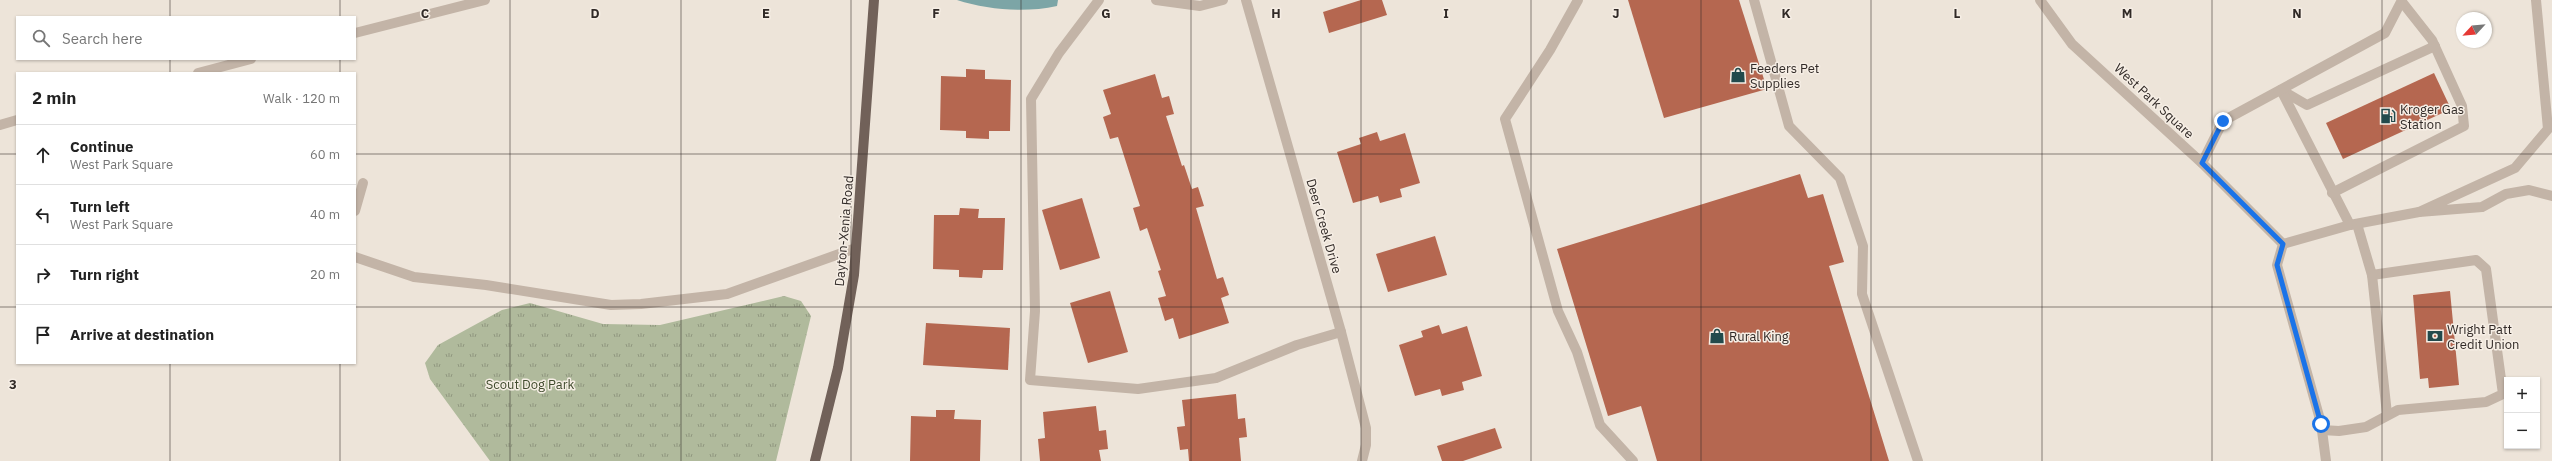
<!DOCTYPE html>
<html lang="en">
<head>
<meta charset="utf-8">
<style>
  :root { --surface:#fff; --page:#f2f2f2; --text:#222; --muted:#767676; --line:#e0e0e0 }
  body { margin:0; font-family:"IBM Plex Sans",sans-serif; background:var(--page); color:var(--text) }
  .controls { position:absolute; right:12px; bottom:12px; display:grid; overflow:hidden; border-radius:0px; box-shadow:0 1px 3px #0004 }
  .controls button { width:36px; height:36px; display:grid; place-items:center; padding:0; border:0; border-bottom:1px solid var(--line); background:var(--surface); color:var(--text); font:20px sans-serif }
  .compass { position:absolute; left:2456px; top:12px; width:36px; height:36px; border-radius:50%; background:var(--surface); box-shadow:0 1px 3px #0004; rotate:244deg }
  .stop { position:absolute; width:12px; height:12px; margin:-9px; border:3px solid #1a73e8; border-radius:50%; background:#fff }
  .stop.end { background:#1a73e8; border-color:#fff; box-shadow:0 1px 4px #0008 }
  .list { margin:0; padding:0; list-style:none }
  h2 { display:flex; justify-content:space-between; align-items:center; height:52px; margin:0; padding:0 16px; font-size:17px }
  h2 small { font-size:13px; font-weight:400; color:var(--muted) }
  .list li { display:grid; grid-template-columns:26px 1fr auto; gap:12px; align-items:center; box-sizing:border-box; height:60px; padding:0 16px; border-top:1px solid var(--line) }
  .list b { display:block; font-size:15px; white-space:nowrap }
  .list p { margin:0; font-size:13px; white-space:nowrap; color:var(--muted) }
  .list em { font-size:13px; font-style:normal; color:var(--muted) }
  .icon { flex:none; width:22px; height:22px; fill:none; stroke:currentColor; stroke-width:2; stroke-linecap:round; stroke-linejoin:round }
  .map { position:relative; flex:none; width:2552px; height:461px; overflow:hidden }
  .search { position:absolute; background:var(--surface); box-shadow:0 1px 3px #0004; left:16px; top:16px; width:340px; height:44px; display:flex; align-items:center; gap:10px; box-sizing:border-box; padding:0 14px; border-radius:0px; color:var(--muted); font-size:15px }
  .panel { position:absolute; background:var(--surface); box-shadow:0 1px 3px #0004; left:16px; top:72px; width:340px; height:292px; border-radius:0px }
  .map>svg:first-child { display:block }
  .grass { fill:url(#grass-tufts) }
  .water { fill:#7ca5a6 }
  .building { fill:#b56750 }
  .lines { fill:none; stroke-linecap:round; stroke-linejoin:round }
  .minor { stroke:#c3b4a7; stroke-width:10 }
  .major { stroke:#716159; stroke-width:10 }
  .route { stroke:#1a73e8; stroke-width:5 }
  .grid { fill:none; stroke:#312a27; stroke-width:1; stroke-opacity:0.55 }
  .labels { text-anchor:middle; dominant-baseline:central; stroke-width:3; stroke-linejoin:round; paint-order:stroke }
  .poi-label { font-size:13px; fill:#312a27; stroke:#f6eee5; text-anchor:start }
  .street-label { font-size:13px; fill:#312a27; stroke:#f6eee5 }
  .park-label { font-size:13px; fill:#414c2e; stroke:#f6eee5 }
  .grid-label { font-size:13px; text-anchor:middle; font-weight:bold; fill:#312a27; stroke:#f6eee5; stroke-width:3; stroke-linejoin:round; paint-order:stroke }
</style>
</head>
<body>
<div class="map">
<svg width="2552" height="461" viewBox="0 0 2552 461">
  <defs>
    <pattern id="grass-tufts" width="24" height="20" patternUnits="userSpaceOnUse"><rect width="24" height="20" fill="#b0ba9c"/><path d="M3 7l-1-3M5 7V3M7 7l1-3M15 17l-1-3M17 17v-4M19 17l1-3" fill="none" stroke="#90977f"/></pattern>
  </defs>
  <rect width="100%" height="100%" fill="#ede4d9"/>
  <polygon class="grass" points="784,296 801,301 811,316 776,461 490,461 430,379 425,363 438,345 502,310 530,303 603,324 660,325"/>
  <path class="water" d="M 957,0 L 1058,0 L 1057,6 C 1025,13 988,10 957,0 Z"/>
  <g class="building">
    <polygon points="1361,0 1382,0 1387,15 1329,33 1323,12"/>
    <polygon points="1628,0 1739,0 1767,89 1664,118"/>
    <polygon points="966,69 985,70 985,79 1011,80 1010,131 989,131 989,139 966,138 966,131 940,130 941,76 966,77"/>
    <polygon points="2434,73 2451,109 2343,159 2326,123"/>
    <polygon points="1155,74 1162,98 1169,96 1174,114 1166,116 1182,166 1184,165 1192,189 1198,187 1204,206 1196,208 1217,279 1223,277 1229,295 1221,298 1229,323 1179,339 1173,318 1165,321 1158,298 1166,296 1158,271 1161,270 1147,228 1140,231 1133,208 1140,206 1118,137 1110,139 1103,117 1111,114 1103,90"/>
    <polygon points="1377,132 1380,141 1405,133 1420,183 1400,189 1402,197 1380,203 1378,196 1353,203 1337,152 1361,144 1359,138"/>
    <polygon points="1800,174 1808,198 1823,194 1844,262 1829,266 1889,461 1657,461 1641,406 1608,416 1557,249"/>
    <polygon points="1082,198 1100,258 1060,270 1042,210"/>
    <polygon points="960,208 979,209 978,218 1005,218 1003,270 983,270 982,278 959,277 959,270 933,269 934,215 959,215"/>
    <polygon points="1435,236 1447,275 1388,292 1376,254"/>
    <polygon points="1110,291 1128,352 1088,363 1070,303"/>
    <polygon points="2450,291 2459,385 2429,388 2428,378 2420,379 2413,295"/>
    <polygon points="926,323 1010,328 1008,370 923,365"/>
    <polygon points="1439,325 1442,334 1467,326 1482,376 1462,382 1464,390 1442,396 1440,389 1415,396 1399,345 1423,337 1421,331"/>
    <polygon points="1236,394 1238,419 1245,418 1247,437 1239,438 1241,461 1189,461 1188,449 1180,450 1177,427 1185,426 1182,400"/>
    <polygon points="1096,406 1099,431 1106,430 1108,449 1099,450 1101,461 1040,461 1038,439 1045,438 1043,412"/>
    <polygon points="936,410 955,410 954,419 981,420 980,461 910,461 911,416 936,417"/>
    <polygon points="1495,428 1502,448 1463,461 1442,461 1437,446"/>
  </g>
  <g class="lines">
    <g class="minor">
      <polyline points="1099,0 1059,53 1031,99 1035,311 1030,380 1138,389 1216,378 1297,345 1341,332"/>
      <polyline points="1156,0 1200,6 1223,0"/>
      <polyline points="1246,0 1341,332 1366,428 1366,445 1362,461"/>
      <polyline points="1578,0 1550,50 1505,119 1558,311 1577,352 1600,425 1633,461"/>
      <polyline points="1754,0 1789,126 1840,178 1863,246 1862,294 1918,461"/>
      <polyline points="2040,0 2072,44 2202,163 2283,244 2277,265 2321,423 2326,461"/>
      <polyline points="2536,0 2548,129 2515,168 2419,212 2482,207 2506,194 2529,190 2552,196"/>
      <polyline points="355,33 485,0"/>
      <polyline points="198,73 251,59"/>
      <polyline points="2281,90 2307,105 2435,46"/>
      <polyline points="2281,90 2350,225"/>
      <polyline points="0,125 17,120"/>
      <polyline points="2202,163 2223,121 2385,33 2402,0"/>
      <polyline points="2332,193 2464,126 2462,106 2432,40 2402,2"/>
      <polyline points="355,211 363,183"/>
      <polyline points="2283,244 2350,225 2419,212"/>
      <polyline points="355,257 414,277 486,285 611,305 641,304 727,294 856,248"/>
      <polyline points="2372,275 2387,414"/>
      <polyline points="2322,430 2339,431 2366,427 2398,410 2486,402 2503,394 2486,269 2476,260 2372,275 2357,224"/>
    </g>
    <polyline class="major" points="815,461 838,368 854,275 874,0"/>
  </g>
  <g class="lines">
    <polyline class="route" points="2223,121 2202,163 2283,244 2277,265 2321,424"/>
  </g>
  <path class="grid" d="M 170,0 L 170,17M 340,0 L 340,17M 510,0 L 510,461M 681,0 L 681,461M 851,0 L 851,461M 1021,0 L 1021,461M 1191,0 L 1191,461M 1361,0 L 1361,461M 1531,0 L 1531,461M 1701,0 L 1701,461M 1871,0 L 1871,461M 2042,0 L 2042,461M 2212,0 L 2212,461M 2382,0 L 2382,461M 170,59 L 170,73M 340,59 L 340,73M 0,154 L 17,154M 355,154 L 2552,154M 0,307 L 17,307M 355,307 L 2552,307M 170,363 L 170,461M 340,363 L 340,461"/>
  <defs>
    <symbol id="shop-bare" viewBox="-9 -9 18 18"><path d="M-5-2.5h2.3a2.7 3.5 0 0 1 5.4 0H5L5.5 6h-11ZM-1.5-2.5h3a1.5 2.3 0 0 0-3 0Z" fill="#224a4c" stroke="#f6eee5" stroke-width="2.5" paint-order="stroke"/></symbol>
    <symbol id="fuel-bare" viewBox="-9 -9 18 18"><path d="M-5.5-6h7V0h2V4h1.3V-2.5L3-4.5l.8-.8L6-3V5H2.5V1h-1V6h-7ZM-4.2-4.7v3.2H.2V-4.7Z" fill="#224a4c" stroke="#f6eee5" stroke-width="2.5" paint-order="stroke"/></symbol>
    <symbol id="bank-bare" viewBox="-9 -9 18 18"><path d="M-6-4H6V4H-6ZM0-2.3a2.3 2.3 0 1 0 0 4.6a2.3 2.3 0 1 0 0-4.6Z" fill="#224a4c" stroke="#f6eee5" stroke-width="2.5" paint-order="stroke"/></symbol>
  </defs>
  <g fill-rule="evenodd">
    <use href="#shop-bare" x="1727" y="64" width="22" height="22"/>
    <use href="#fuel-bare" x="2377" y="105" width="22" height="22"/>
    <use href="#shop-bare" x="1706" y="325" width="22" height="22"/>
    <use href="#bank-bare" x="2424" y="325" width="22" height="22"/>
  </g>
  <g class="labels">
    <g class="poi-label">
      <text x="1750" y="68">Feeders Pet<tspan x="1750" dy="15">Supplies</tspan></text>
      <text x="2400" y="109">Kroger Gas<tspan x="2400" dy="15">Station</tspan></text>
      <text x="2447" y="329">Wright Patt<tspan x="2447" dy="15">Credit Union</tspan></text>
      <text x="1729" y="336">Rural King</text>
    </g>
    <g class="street-label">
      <text transform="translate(2154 101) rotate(43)">West Park Square</text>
      <text transform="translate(1324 226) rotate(74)">Deer Creek Drive</text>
      <text transform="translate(844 231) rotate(-85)">Dayton-Xenia Road</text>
    </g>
    <g class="park-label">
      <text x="530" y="384">Scout Dog Park</text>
    </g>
  </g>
  <g class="grid-label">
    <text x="425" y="18">C</text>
    <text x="595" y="18">D</text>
    <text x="766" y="18">E</text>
    <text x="936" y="18">F</text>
    <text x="1106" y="18">G</text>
    <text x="1276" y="18">H</text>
    <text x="1446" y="18">I</text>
    <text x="1616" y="18">J</text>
    <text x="1786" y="18">K</text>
    <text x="1957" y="18">L</text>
    <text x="2127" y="18">M</text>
    <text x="2297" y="18">N</text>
    <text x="13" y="389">3</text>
  </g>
</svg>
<div class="controls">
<button>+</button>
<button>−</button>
</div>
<svg class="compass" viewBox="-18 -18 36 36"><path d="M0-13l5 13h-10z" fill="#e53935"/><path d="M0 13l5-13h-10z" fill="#767676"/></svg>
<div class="stop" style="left:2321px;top:424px"></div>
<div class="stop end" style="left:2223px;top:121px"></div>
<div class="search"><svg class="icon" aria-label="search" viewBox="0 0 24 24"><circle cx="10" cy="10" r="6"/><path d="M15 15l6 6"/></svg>Search here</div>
<section class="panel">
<h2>2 min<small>Walk · 120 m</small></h2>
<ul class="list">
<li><svg class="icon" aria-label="ahead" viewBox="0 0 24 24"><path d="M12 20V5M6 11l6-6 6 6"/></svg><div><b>Continue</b><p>West Park Square</p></div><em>60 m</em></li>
<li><svg class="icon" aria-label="left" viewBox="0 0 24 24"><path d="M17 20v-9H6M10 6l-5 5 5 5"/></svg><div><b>Turn left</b><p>West Park Square</p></div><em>40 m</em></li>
<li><svg class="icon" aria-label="right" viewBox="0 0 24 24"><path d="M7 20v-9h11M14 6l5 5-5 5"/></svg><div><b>Turn right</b></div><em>20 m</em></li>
<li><svg class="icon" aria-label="arrive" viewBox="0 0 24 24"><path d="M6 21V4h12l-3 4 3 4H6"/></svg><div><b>Arrive at destination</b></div></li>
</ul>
</section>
</div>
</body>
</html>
